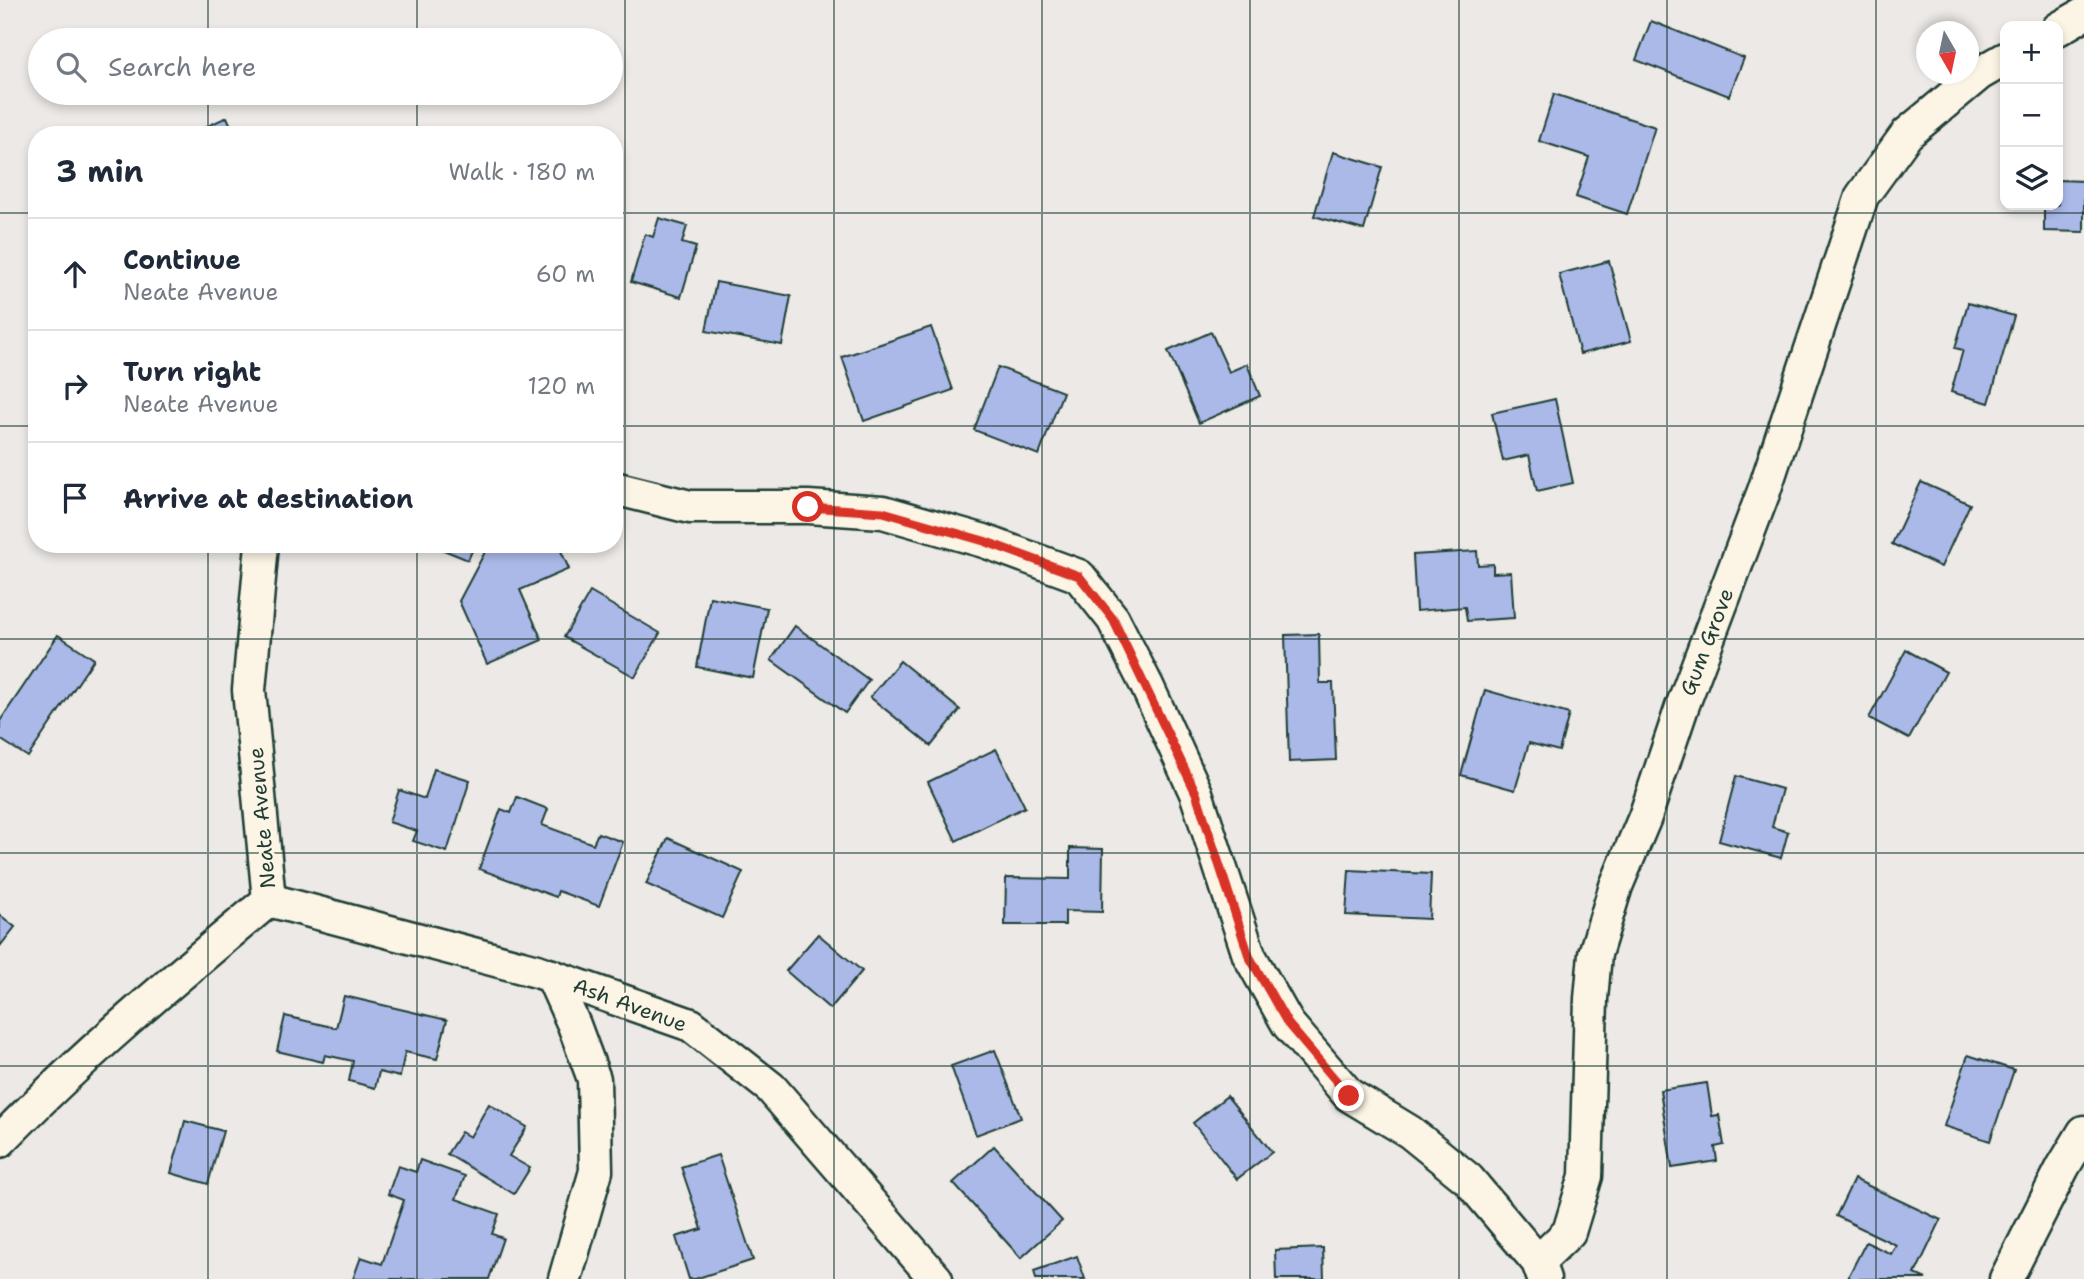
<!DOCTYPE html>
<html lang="en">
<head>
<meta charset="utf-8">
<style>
  :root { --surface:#fff; --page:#f2f2f3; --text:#1f2937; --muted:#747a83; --line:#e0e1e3 }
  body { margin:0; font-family:"Shantell Sans",sans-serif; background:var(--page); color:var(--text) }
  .controls { position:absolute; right:21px; top:21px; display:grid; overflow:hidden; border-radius:14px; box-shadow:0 4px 10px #0003 }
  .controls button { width:63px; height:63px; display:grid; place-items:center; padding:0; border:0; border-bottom:2px solid var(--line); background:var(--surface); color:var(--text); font:35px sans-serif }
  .compass { position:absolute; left:1916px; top:21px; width:63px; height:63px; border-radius:50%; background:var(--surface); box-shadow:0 4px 10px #0003; rotate:171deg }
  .stop { position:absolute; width:21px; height:21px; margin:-16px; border:5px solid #d93025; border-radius:50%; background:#fff }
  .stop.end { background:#d93025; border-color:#fff; box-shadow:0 2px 7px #0008 }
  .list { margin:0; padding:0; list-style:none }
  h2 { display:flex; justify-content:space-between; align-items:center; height:91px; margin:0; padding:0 28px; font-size:30px }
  h2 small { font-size:23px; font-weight:400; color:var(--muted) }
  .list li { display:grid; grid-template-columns:46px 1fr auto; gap:21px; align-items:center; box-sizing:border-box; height:112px; padding:0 28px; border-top:2px solid var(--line) }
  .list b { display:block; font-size:26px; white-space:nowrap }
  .list p { margin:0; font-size:23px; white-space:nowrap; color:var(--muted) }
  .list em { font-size:23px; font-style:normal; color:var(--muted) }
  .icon { flex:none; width:38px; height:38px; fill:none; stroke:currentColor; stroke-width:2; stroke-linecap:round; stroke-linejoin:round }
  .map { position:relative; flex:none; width:2084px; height:1279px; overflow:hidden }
  .search { position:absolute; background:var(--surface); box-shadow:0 4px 10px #0003; left:28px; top:28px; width:595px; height:77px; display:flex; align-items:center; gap:18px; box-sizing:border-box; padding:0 24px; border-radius:38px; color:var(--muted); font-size:26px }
  .panel { position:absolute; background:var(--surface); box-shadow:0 4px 10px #0003; left:28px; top:126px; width:595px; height:427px; border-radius:28px }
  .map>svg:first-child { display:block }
  .building { fill:#abb9e9; stroke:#1f3d34; stroke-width:2 }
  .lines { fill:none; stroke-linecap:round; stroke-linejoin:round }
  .street-casing { stroke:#1f3d34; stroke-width:37 }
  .street { stroke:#fcf5e5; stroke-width:32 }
  .route { stroke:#d93025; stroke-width:9 }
  .grid { fill:none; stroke:#1f3d34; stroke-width:2; stroke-opacity:0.55 }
  .labels { text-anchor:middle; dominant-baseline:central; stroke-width:6; stroke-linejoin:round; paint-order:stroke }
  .street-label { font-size:21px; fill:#1f3d34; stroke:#fcf5e5 }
</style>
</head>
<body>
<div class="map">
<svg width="2084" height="1279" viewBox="0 0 2084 1279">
  <rect width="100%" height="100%" fill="#ece9e6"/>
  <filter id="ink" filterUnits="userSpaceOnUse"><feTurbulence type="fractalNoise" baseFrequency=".0143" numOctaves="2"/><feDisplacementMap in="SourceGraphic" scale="14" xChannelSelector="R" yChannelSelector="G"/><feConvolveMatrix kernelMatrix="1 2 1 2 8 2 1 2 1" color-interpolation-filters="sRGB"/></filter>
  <g filter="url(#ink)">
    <g class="building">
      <polygon points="1651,21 1744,58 1729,96 1636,60"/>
      <polygon points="1554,94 1655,127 1627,214 1576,197 1589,157 1539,141"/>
      <polygon points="227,117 235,135 188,135"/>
      <polygon points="1333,152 1382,167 1364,230 1314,216"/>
      <polygon points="2058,180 2084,181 2084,232 2044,231 2044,205 2058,205"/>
      <polygon points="659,218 687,226 682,243 696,247 681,297 631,282 645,234 653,237"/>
      <polygon points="1609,261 1631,341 1580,354 1559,274"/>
      <polygon points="716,282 791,296 782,345 706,331"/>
      <polygon points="1968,303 2014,316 1989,403 1951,392 1963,350 1955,348"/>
      <polygon points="931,327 953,390 864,421 842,357"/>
      <polygon points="1211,332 1229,372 1247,364 1260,396 1199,423 1168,351"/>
      <polygon points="998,367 1063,392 1039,455 974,430"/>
      <polygon points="1555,399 1573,483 1537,491 1529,455 1503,461 1492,413"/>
      <polygon points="1921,482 1970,504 1941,567 1892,544"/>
      <polygon points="429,544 475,544 468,560"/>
      <polygon points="499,544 558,544 569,569 520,590 542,640 487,664 459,601 486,550"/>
      <polygon points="1477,551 1478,565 1493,564 1493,573 1511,572 1514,618 1467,621 1465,607 1416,611 1413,555"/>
      <polygon points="590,592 660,633 635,677 564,637"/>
      <polygon points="710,597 767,608 753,678 697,667"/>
      <polygon points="795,626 869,680 845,713 771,660"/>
      <polygon points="1319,634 1320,683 1333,683 1336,760 1289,762 1285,635"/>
      <polygon points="58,635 94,659 28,757 0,739 0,721"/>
      <polygon points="1906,650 1946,672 1909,739 1869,718"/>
      <polygon points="900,661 960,710 931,746 870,697"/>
      <polygon points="1485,690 1569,714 1559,751 1529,743 1515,790 1461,775"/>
      <polygon points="996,749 1025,807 956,841 928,782"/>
      <polygon points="434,769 470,780 447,852 413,841 417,831 389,822 399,790 425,799"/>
      <polygon points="1736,776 1782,789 1772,827 1788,832 1781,858 1719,841"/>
      <polygon points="517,797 548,809 542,825 593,844 598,833 623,842 599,906 558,891 556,897 479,869 501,809 511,813"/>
      <polygon points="668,838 743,872 722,918 646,884"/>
      <polygon points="1070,848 1103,849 1102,912 1065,911 1065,925 1005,925 1006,878 1070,879"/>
      <polygon points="1349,870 1431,874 1429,919 1346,915"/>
      <polygon points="0,915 15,927 0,946"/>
      <polygon points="818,934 862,971 830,1009 786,971"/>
      <polygon points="344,996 447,1020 437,1059 405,1052 400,1077 379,1072 375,1088 349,1081 353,1061 325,1055 323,1062 277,1051 285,1016 336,1028"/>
      <polygon points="995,1050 1021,1118 976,1135 951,1066"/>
      <polygon points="1968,1055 2014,1070 1990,1141 1944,1126"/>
      <polygon points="1707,1083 1712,1116 1719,1115 1724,1145 1715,1147 1717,1161 1672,1168 1660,1090"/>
      <polygon points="1227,1096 1272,1152 1237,1179 1193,1123"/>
      <polygon points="489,1104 527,1127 509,1156 530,1168 514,1194 447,1154 461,1132 470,1137"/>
      <polygon points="185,1121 223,1131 208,1184 171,1173"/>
      <polygon points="994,1146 1062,1221 1021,1258 953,1183"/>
      <polygon points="718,1155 753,1260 695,1279 689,1279 676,1237 702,1229 681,1167"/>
      <polygon points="420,1160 465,1176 456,1199 499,1214 492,1234 503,1238 489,1279 353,1279 361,1257 382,1264 404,1200 388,1194 398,1166 416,1172"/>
      <polygon points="1854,1179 1941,1220 1915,1274 1926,1279 1852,1279 1848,1277 1866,1242 1891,1254 1896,1245 1836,1216"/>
      <polygon points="1323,1248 1324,1279 1276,1279 1275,1250"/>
      <polygon points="1077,1256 1085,1279 1036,1279 1034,1271"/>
    </g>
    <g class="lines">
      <defs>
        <g id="street">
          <polyline points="2058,29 2084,14"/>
          <polyline points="614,488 690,507 808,507 883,512 984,541 1079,576 1113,619 1147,686 1196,793 1249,955 1288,1024 1349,1095 1410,1132 1468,1179 1538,1262 1544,1279"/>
          <polyline points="269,900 537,971 691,1025 771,1088 936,1279"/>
          <polyline points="552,976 574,1025 594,1079 596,1171 565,1279"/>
          <path d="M 0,1141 C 84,1054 177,977 269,900 L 249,690 L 262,544"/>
          <polyline points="1538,1262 1569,1232 1586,1176 1591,999 1595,954 1616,886 1645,817 1682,707 1764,491 1862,196 1907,134 1979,74 2005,59"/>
          <polyline points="2006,1279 2063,1167 2084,1132"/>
        </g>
      </defs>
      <use href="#street" class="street-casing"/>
      <use href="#street" class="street"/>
    </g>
  </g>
  <g class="lines" filter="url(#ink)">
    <polyline class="route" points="808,507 883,512 984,541 1079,576 1113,619 1196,793 1249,956 1288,1024 1349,1096"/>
  </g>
  <path class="grid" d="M 208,0 L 208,40M 417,0 L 417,40M 625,0 L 625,1279M 834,0 L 834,1279M 1042,0 L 1042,1279M 1250,0 L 1250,1279M 1459,0 L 1459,1279M 1667,0 L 1667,1279M 1876,0 L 1876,1279M 208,93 L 208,135M 417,93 L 417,135M 0,213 L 37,213M 614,213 L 2084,213M 0,426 L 37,426M 614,426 L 2084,426M 208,544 L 208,1279M 417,544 L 417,1279M 0,639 L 2084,639M 0,853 L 2084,853M 0,1066 L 2084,1066"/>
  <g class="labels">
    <g class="street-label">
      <text transform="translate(1707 642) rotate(-69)">Gum Grove</text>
      <text transform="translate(262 818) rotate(-95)">Neate Avenue</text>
      <text transform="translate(630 1005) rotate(20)">Ash Avenue</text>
    </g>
  </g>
</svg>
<div class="controls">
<button>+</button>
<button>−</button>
<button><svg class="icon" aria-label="layers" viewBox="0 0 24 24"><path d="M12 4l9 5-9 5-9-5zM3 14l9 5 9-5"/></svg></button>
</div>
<svg class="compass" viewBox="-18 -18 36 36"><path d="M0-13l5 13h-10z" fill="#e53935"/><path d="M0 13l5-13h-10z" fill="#747a83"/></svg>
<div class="stop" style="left:808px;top:507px"></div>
<div class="stop end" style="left:1349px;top:1096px"></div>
<div class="search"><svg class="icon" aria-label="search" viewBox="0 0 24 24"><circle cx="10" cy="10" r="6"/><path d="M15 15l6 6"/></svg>Search here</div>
<section class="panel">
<h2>3 min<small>Walk · 180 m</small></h2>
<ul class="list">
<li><svg class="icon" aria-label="ahead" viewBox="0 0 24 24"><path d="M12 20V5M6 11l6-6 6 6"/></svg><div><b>Continue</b><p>Neate Avenue</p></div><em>60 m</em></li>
<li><svg class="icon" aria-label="right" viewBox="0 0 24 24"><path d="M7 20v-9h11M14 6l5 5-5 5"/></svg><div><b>Turn right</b><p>Neate Avenue</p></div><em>120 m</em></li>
<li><svg class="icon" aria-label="arrive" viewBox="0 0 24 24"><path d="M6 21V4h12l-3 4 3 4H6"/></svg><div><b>Arrive at destination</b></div></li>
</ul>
</section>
</div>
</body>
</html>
